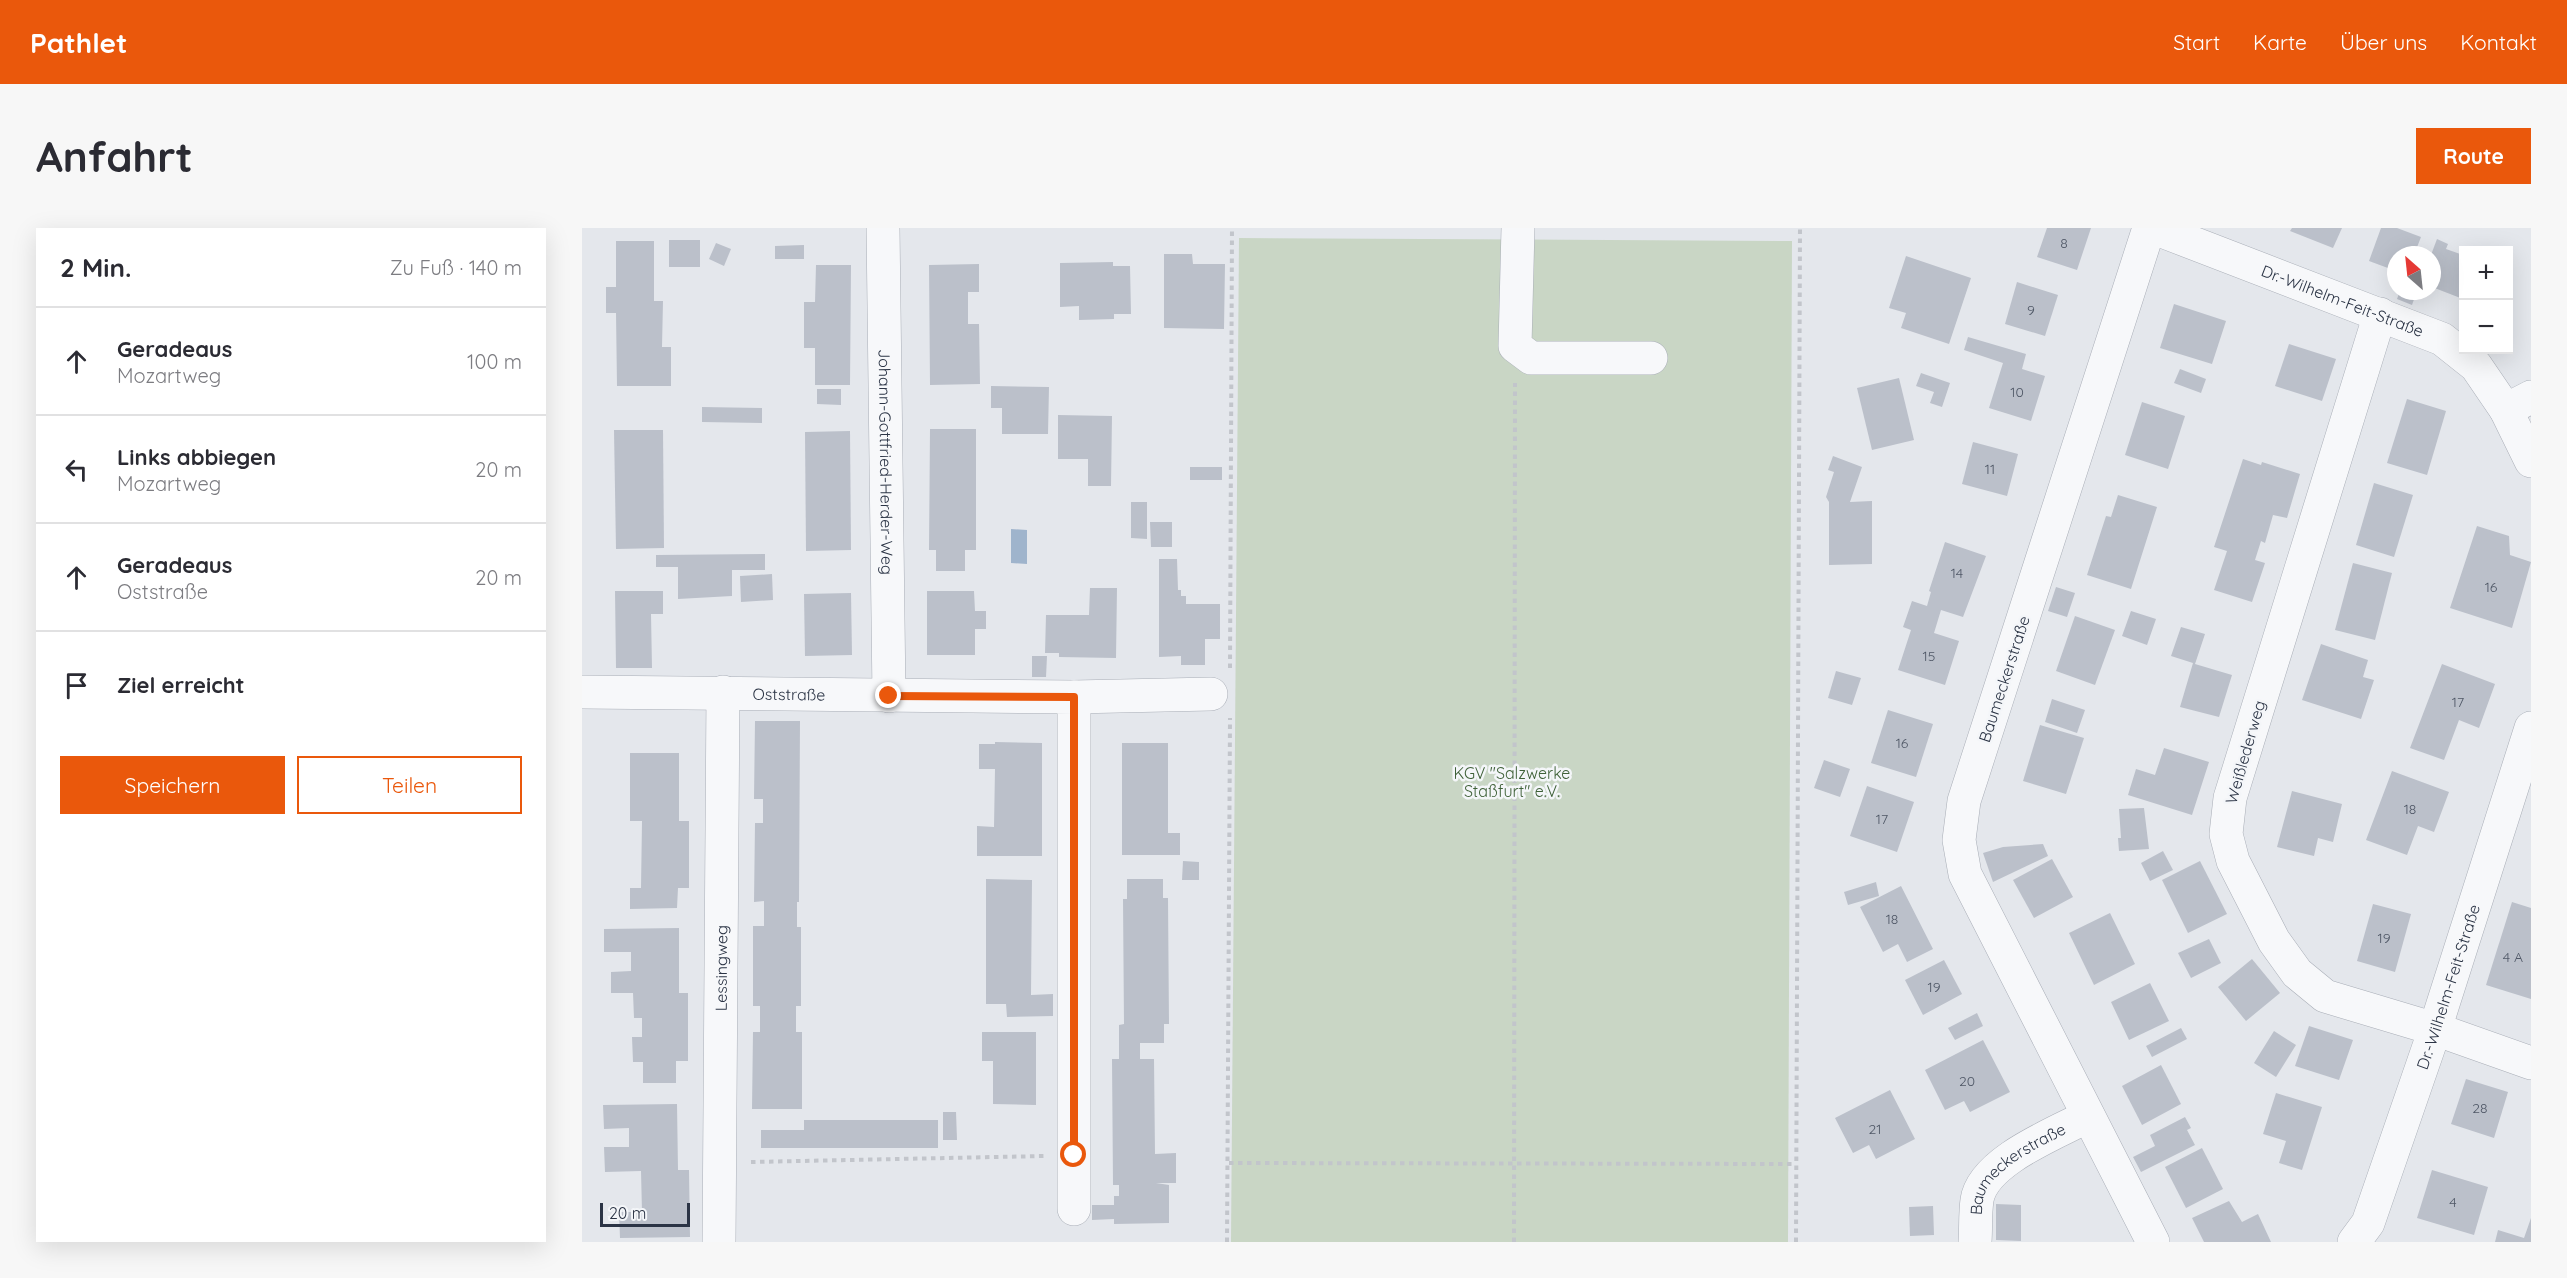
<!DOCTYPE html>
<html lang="de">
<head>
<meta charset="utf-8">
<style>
  :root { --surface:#fff; --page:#f7f7f7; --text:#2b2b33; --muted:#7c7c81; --line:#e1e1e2; --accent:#ea580c }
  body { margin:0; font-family:Quicksand,sans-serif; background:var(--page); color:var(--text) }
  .controls { position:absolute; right:18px; top:18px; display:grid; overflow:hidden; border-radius:0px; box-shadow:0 6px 24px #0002 }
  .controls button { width:54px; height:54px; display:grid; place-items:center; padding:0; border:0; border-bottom:2px solid var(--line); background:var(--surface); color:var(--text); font:30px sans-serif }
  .compass { position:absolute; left:1805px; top:18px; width:54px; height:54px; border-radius:50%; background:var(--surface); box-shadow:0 6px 24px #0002; rotate:333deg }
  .scale { position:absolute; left:18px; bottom:15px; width:90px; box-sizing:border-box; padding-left:6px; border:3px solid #2b3445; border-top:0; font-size:16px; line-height:21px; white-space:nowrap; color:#2b3445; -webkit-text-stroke:4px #f4f6f9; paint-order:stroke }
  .stop { position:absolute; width:18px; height:18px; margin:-14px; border:4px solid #ea580c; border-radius:50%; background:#fff }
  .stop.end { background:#ea580c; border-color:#fff; box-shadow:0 2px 6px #0008 }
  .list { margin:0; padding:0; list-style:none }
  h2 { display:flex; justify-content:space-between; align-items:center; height:78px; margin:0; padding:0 24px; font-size:26px }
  h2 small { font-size:20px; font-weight:400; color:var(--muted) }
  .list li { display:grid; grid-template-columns:39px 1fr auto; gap:18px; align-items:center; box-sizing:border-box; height:108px; padding:0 24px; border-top:2px solid var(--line) }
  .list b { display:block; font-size:22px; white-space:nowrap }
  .list p { margin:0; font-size:20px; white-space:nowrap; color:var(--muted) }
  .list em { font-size:20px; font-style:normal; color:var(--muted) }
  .actions { display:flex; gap:12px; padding:18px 24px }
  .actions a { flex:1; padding:14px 0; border:2px solid var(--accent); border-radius:0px; text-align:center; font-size:21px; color:var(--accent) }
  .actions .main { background:var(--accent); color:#fff }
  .icon { flex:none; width:33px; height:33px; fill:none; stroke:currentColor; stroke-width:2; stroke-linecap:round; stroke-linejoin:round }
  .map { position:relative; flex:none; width:1949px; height:1014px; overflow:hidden; border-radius:0px }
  header { display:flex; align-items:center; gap:36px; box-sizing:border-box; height:84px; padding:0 30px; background:var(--accent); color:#fff }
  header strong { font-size:28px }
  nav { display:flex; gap:33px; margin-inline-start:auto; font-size:21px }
  .intro { display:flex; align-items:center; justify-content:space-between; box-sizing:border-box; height:144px; padding:0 36px }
  h1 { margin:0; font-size:42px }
  .button { padding:15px 27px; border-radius:0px; background:var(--accent); color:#fff; font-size:21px; font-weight:700 }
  main { display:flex; gap:36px; padding:0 36px }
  aside { flex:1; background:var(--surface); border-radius:0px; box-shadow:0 6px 24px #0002 }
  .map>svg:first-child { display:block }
  .green { fill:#c9d6c5 }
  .water { fill:#9fb4cc }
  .building { fill:#bbc0ca }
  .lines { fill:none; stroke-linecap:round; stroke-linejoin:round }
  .minor-casing { stroke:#a9aeb7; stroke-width:34 }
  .path { stroke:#c2c5cb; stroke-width:4; stroke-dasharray:4.5 4.5; stroke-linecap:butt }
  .minor { stroke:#f7f8fa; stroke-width:33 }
  .route { stroke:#ea580c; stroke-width:8 }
  .labels { text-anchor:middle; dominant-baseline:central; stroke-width:5; stroke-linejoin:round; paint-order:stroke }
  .number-label { font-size:14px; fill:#4f5766 }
  .street-label { font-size:16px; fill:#2b3445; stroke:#f4f6f9 }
  .park-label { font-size:16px; fill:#3f6138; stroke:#f4f6f9 }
</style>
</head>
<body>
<header>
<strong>Pathlet</strong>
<nav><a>Start</a><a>Karte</a><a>Über uns</a><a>Kontakt</a></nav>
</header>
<div class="intro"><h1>Anfahrt</h1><a class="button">Route</a></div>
<main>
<aside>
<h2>2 Min.<small>Zu Fuß · 140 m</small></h2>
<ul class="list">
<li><svg class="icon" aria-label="ahead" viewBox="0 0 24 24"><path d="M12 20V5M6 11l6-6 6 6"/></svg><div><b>Geradeaus</b><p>Mozartweg</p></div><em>100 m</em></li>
<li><svg class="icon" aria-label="left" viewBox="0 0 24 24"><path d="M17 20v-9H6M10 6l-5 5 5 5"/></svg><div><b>Links abbiegen</b><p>Mozartweg</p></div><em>20 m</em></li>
<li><svg class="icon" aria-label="ahead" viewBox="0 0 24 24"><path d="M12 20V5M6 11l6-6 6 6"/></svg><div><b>Geradeaus</b><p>Oststraße</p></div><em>20 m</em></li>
<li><svg class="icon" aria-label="arrive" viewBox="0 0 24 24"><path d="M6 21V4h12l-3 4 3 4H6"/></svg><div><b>Ziel erreicht</b></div></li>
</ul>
<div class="actions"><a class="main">Speichern</a><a>Teilen</a></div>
</aside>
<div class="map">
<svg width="1949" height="1014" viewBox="0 0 1949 1014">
  <rect width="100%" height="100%" fill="#e4e7ec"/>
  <polygon class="green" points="657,10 1210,13 1206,1014 649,1014"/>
  <polygon class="water" points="429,301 445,302 445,336 429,335"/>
  <g class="building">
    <polygon points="1465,0 1509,0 1495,42 1455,29"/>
    <polygon points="1710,0 1760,0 1751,20 1708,3"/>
    <polygon points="1799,0 1815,0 1839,9 1832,27 1814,27 1814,43 1787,33"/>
    <polygon points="1855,11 1866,16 1864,21 1881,27 1881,71 1850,59 1852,53 1849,27"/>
    <rect x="87" y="12" width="31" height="27"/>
    <polygon points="34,13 72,13 72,73 81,73 80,119 89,119 89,158 35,158 34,85 24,85 24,59 34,59"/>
    <polygon points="134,15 149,21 142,38 127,31"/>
    <polygon points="222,17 222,31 193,31 193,18"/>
    <polygon points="582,26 610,26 611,36 643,36 642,101 582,100"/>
    <polygon points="1324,28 1389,50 1367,116 1319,100 1324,85 1307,80"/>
    <polygon points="531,34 531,38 548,38 549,86 532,86 532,91 497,92 497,78 478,79 478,35"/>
    <polygon points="397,36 397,64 386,64 386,96 397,96 398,156 348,157 347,37"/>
    <polygon points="234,37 269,37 268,157 233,157 233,120 222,120 222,74 233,74"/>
    <polygon points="1435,54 1476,67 1463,108 1423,96"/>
    <polygon points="1818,63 1835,63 1830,77 1815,71"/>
    <polygon points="1592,76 1644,93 1630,136 1578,120"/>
    <polygon points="1386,109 1444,126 1440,141 1463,148 1449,193 1407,180 1421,135 1382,122"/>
    <polygon points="1707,116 1754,131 1740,173 1693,158"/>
    <polygon points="1598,141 1624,151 1619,165 1592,155"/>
    <polygon points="1339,145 1368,155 1360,179 1348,175 1352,164 1334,158"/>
    <polygon points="1317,150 1332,212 1290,222 1275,160"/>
    <polygon points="409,158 467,159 466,206 420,206 420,180 409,180"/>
    <polygon points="235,161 259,161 259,177 235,176"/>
    <polygon points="1825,171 1864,183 1845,247 1805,235"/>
    <polygon points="1560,174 1603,188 1586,241 1543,227"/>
    <polygon points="120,179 180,180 180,195 120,194"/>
    <polygon points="476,187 530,188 529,258 506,258 506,231 476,231"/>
    <polygon points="348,201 394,201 394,322 383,322 383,343 354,343 354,322 347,322"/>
    <polygon points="32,202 81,202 82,320 34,321"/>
    <polygon points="268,203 269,322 224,323 223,204"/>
    <polygon points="1391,214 1436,226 1425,268 1380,256"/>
    <polygon points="1251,228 1280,239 1268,274 1290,273 1290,336 1247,337 1247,274 1244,269 1252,244 1246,242"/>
    <polygon points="1661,231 1679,237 1680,234 1718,246 1705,290 1691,287 1683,315 1679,313 1673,332 1683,335 1670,374 1632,362 1645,323 1632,319"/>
    <rect x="608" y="239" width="32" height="13"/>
    <polygon points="1792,255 1831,267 1812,329 1774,317"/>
    <polygon points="1536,267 1575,279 1549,361 1505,347 1524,288 1529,289"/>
    <polygon points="549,274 565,274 565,311 549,310"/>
    <polygon points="568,294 590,294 590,319 569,319"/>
    <polygon points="1895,298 1927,308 1928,327 1949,334 1930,400 1868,380"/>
    <polygon points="1363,314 1404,328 1381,389 1359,382 1352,405 1377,413 1363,457 1316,442 1329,402 1321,399 1330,373 1345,378 1349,364 1347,363"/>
    <polygon points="183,326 183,342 150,342 150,368 96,371 96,339 74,339 74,327"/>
    <polygon points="577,331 595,331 596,362 599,362 599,368 604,368 604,376 638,376 638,411 623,411 623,437 599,437 599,428 577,429"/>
    <polygon points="1771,335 1810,345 1793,412 1753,402"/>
    <polygon points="190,346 191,372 159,374 158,348"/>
    <polygon points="1474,359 1493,365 1485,389 1466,383"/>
    <polygon points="508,360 535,360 534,430 477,429 477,425 463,425 464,387 507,387"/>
    <polygon points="33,363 81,363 81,386 69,386 70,440 34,440"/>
    <polygon points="345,363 392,363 393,383 404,383 404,401 393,401 393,427 345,427"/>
    <polygon points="269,365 270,427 223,428 222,366"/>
    <polygon points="1549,383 1574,391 1565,417 1540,408"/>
    <polygon points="1493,388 1533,402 1513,457 1474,443"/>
    <polygon points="1599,399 1623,406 1613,436 1650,447 1637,489 1598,479 1611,435 1589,428"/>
    <polygon points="1739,416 1786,432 1781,449 1792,452 1779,491 1720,472"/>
    <polygon points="450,428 465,428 464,449 450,449"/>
    <polygon points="1860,436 1913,456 1897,500 1877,492 1862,532 1828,520"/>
    <polygon points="1254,443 1279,450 1270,477 1246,470"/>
    <polygon points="1470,471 1503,482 1495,505 1463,494"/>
    <polygon points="1306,482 1351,496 1334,549 1289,535"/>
    <polygon points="173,493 218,493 217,674 215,674 215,699 219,699 219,778 214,778 214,804 220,804 220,881 170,881 171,804 178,804 178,778 171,778 171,698 182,698 182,673 172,674 173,595 181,595 181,571 172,571"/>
    <polygon points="1458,497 1502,510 1484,566 1441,553"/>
    <polygon points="413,514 460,515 460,628 395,628 395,598 412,599 413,541 397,541 397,516 413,516"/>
    <polygon points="540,515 586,515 586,605 598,605 598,627 540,627"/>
    <polygon points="1582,520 1627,534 1610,587 1546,567 1554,541 1573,547"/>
    <polygon points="48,525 97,525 97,593 107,593 107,660 96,660 95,680 48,681 48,660 59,660 60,593 48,593"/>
    <polygon points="1242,532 1268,541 1258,569 1232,560"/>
    <polygon points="1810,543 1867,564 1852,604 1836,598 1825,627 1784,612"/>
    <polygon points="1285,558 1332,574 1315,624 1268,608"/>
    <polygon points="1710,563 1760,576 1751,614 1736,610 1732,628 1695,619"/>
    <polygon points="1562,580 1567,621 1537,623 1536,610 1539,610 1537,581"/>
    <polygon points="1461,616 1466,628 1411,654 1401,625 1421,619"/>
    <polygon points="1581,623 1591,642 1568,653 1559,635"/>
    <polygon points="1470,631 1491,669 1452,690 1431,652"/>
    <polygon points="601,633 617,634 617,652 600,652"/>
    <polygon points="1618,633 1645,686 1606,705 1580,652"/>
    <polygon points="404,651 450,652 449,767 471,766 471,788 425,789 424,776 404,776"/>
    <polygon points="545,651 581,651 581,670 586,670 587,796 582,796 582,815 558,815 558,831 572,831 573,926 594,925 594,955 574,955 587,957 587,995 532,996 532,991 510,992 510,977 532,977 532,968 537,968 537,957 531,957 530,831 537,831 537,797 542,796 541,671 545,671"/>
    <polygon points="1294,654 1297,668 1266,677 1262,664"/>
    <polygon points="1319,658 1351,721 1325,734 1316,716 1301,724 1278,679"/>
    <polygon points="1930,674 1949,680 1949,771 1904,757"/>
    <polygon points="1791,676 1829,686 1813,744 1775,733"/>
    <polygon points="1528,685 1553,736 1512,757 1487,705"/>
    <polygon points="97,700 97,765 106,765 106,833 94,833 94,855 61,855 61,834 51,834 50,809 60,809 60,790 52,790 51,765 29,765 29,744 49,743 49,724 22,724 22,701"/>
    <polygon points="1627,711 1639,735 1609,750 1596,725"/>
    <polygon points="1670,731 1698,765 1664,793 1636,759"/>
    <polygon points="1362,732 1380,766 1341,787 1323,752"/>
    <polygon points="1568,755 1587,793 1547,812 1529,774"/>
    <polygon points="1395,785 1401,798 1373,812 1366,800"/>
    <polygon points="1727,798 1771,812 1757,852 1713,838"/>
    <polygon points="1599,800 1605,811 1570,829 1564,818"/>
    <polygon points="1692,803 1714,817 1694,849 1672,835"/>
    <polygon points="400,804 454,804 454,877 411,876 411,833 400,833"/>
    <polygon points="1401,812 1428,864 1388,884 1382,873 1363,882 1343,842"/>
    <polygon points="1579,837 1599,876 1560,897 1540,858"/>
    <polygon points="1884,851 1926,864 1912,910 1869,896"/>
    <polygon points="1308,862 1333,911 1294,931 1287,917 1271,925 1253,890"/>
    <polygon points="1694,865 1740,879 1720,942 1697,935 1704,913 1681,906"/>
    <polygon points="95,876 96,942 107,942 108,1009 38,1010 37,984 60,984 59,943 23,944 22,919 47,919 47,900 22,901 21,877"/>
    <polygon points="361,884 374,884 375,912 361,912"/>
    <polygon points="1603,889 1609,900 1605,902 1613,917 1559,944 1551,929 1573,918 1568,907"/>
    <polygon points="222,892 356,892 356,920 179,920 179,902 222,902"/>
    <polygon points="1620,920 1641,961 1604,980 1583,939"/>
    <polygon points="1850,942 1906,959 1892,1007 1835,990"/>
    <polygon points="1647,973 1660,994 1676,986 1689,1014 1622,1014 1610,990"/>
    <polygon points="1414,976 1439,977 1439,1013 1414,1012"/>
    <polygon points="1351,978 1352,1007 1328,1008 1327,979"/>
    <polygon points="1949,990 1949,1014 1913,1014 1916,1002 1942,1010"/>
  </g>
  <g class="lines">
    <defs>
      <g id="minor">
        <path id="s1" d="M 301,0 L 307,468"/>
        <polyline points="936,0 933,118 949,130 1069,130"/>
        <polyline points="1567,0 1382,573 1377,612 1383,646 1571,1014"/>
        <path id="s2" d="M 1572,0 L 1860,111 L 1894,138 L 1924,182 L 1949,233"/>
        <polyline points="1798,86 1648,570 1644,606 1651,633 1692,713 1715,745 1743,768 1853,801 1949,835"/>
        <polyline points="1924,182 1949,169"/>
        <path id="s3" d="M 0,464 L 492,469 L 492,981"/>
        <polyline points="492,469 629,466"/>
        <path id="s4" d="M 137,1014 L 141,464"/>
        <path id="s5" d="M 1393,1014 C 1394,1000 1393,986 1395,972 C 1401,933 1474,905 1506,888"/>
        <path id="s6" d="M 1772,1014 L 1786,995 L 1853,801 L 1949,500"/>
      </g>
    </defs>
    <use href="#minor" class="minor-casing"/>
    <g class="path">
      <polyline points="648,440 650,0"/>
      <polyline points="169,934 462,928"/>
      <polyline points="647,935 1214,936"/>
      <polyline points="645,1014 648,490"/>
      <polyline points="932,1014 933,155"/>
      <polyline points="1214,1014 1218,0"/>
    </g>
    <use href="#minor" class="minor"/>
  </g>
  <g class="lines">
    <polyline class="route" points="307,468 492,469 492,927"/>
  </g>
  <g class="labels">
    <g class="number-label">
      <text x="1482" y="15">8</text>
      <text x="1449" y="82">9</text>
      <text x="1435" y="164">10</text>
      <text x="1408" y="241">11</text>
      <text x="1375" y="345">14</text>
      <text x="1909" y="359">16</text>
      <text x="1347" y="428">15</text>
      <text x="1876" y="474">17</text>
      <text x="1320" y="515">16</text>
      <text x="1828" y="581">18</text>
      <text x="1300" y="591">17</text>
      <text x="1310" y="691">18</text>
      <text x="1802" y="710">19</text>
      <text x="1931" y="729">4 A</text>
      <text x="1352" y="759">19</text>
      <text x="1385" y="853">20</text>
      <text x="1898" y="880">28</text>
      <text x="1293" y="901">21</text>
      <text x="1871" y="974">4</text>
    </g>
    <g class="street-label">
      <text stroke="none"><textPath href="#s2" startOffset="202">Dr.-Wilhelm-Feit-Straße</textPath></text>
      <text stroke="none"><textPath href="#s1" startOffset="234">Johann-Gottfried-Herder-Weg</textPath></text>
      <text transform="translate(1422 451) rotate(-72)">Baumeckerstraße</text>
      <text stroke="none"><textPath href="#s3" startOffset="207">Oststraße</textPath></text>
      <text transform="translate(1663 524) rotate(-74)">Weißlederweg</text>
      <text stroke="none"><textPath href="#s4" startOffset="274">Lessingweg</textPath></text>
      <text stroke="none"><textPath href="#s6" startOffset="273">Dr.-Wilhelm-Feit-Straße</textPath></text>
      <text stroke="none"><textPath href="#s5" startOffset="93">Baumeckerstraße</textPath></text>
    </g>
    <g class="park-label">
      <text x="930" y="545">KGV "Salzwerke<tspan x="930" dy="18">Staßfurt" e.V.</tspan></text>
    </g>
  </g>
</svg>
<div class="controls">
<button>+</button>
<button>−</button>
</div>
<svg class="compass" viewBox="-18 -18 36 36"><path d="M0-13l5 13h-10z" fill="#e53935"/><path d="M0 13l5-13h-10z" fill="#7c7c81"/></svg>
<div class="scale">20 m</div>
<div class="stop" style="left:492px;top:927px"></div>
<div class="stop end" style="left:307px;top:468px"></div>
</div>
</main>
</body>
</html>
